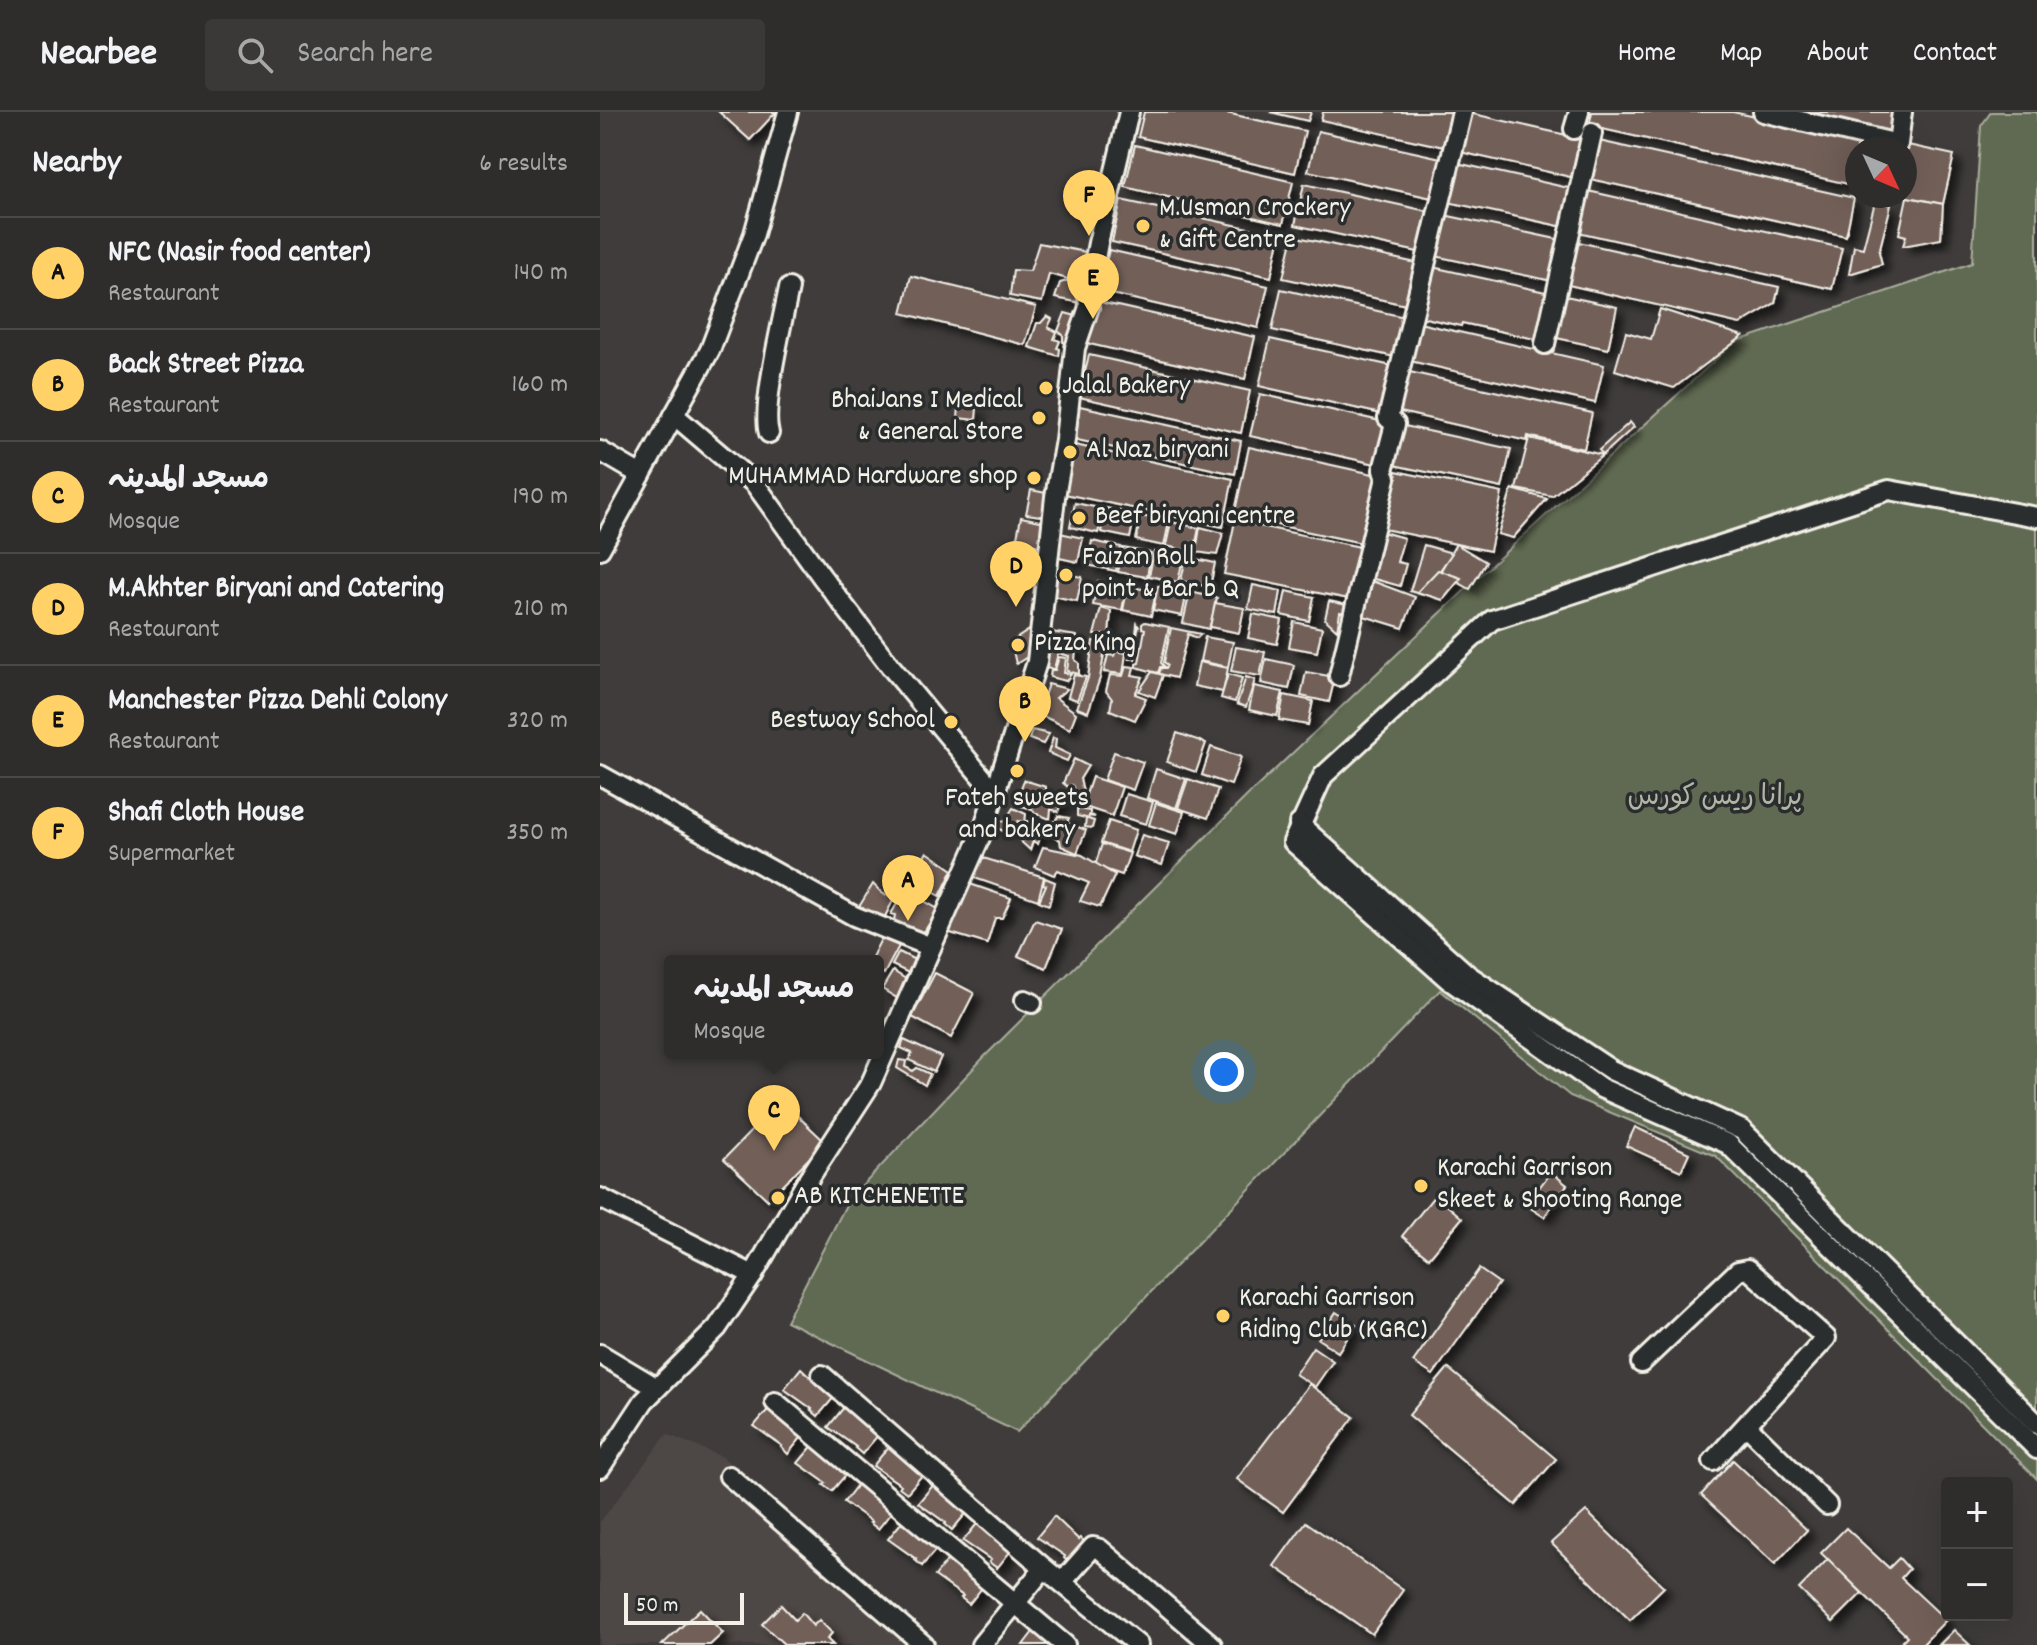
<!DOCTYPE html>
<html lang="en">
<head>
<meta charset="utf-8">
<style>
  :root { --surface:#2f2d2c; --page:#3b3938; --text:#f1f3f6; --muted:#a7a8a9; --line:#4a4948; --accent:#ffd166 }
  body { margin:0; font-family:Dekko,"Playpen Sans Arabic",sans-serif; background:var(--page); color:var(--text) }
  .controls { position:absolute; right:24px; bottom:24px; display:grid; overflow:hidden; border-radius:8px; box-shadow:0 8px 32px #0002 }
  .controls button { width:72px; height:72px; display:grid; place-items:center; padding:0; border:0; border-bottom:2px solid var(--line); background:var(--surface); color:var(--text); font:40px sans-serif }
  .compass { position:absolute; left:1245px; top:24px; width:72px; height:72px; border-radius:50%; background:var(--surface); box-shadow:0 8px 32px #0002; rotate:134deg }
  .scale { position:absolute; left:24px; bottom:20px; width:120px; box-sizing:border-box; padding-left:8px; border:4px solid #f4f1e8; border-top:0; font-size:22px; line-height:28px; white-space:nowrap; color:#f4f1e8; -webkit-text-stroke:6px #2a2d2e; paint-order:stroke }
  .you { position:absolute; left:624px; top:960px; width:28px; height:28px; margin:-20px; border:6px solid #fff; border-radius:50%; background:#1a73e8; box-shadow:0 0 0 12px #1a73e833 }
  .badge { display:grid; place-items:center; width:52px; height:52px; border-radius:50%; background:var(--accent); color:#111; font-size:26px; font-weight:700 }
  .pin { position:absolute; translate:-50% -66px; filter:drop-shadow(0 2px 4px #0008) }
  .pin::after { content:''; position:absolute; top:42px; width:28px; height:24px; background:inherit; clip-path:polygon(0 0,100% 0,50% 100%) }
  .popup { position:absolute; left:64px; top:843px; width:220px; height:104px; box-sizing:border-box; display:grid; place-content:center; border-radius:8px; background:var(--surface); filter:drop-shadow(0 2px 6px #0005); font-size:26px; white-space:nowrap; color:var(--muted) }
  .popup b { font-size:30px; color:var(--text) }
  .popup::after { content:''; position:absolute; left:50%; top:100%; margin-left:-16px; border:16px solid transparent; border-top-color:var(--surface) }
  .list { margin:0; padding:0; list-style:none }
  h2 { display:flex; justify-content:space-between; align-items:center; height:104px; margin:0; padding:0 32px; font-size:34px }
  h2 small { font-size:26px; font-weight:400; color:var(--muted) }
  .list li { display:grid; grid-template-columns:52px 1fr auto; gap:24px; align-items:center; box-sizing:border-box; height:112px; padding:0 32px; border-top:2px solid var(--line) }
  .list b { display:block; font-size:30px; white-space:nowrap }
  .list p { margin:0; font-size:26px; white-space:nowrap; color:var(--muted) }
  .list em { font-size:26px; font-style:normal; color:var(--muted) }
  .icon { flex:none; width:44px; height:44px; fill:none; stroke:currentColor; stroke-width:2; stroke-linecap:round; stroke-linejoin:round }
  .map { position:relative; flex:none; width:1437px; height:1533px; overflow:hidden }
  header { display:flex; align-items:center; gap:48px; box-sizing:border-box; height:112px; padding:0 40px; background:var(--surface); border-bottom:2px solid var(--line) }
  header strong { font-size:38px }
  nav { display:flex; gap:44px; margin-inline-start:auto; font-size:28px }
  .search { width:560px; height:72px; background:var(--page); display:flex; align-items:center; gap:20px; box-sizing:border-box; padding:0 28px; border-radius:8px; color:var(--muted); font-size:30px }
  main { display:flex }
  aside { flex:1; background:var(--surface) }
  .map>svg:first-child { display:block }
  .built { fill:#4e4644 }
  .green { fill:#616b52; stroke:#aaae9d; stroke-width:2 }
  .building { fill:#715f59; stroke:#f4f1e8; stroke-width:2; filter:url(#shadow) }
  .lines { fill:none; stroke-linecap:round; stroke-linejoin:round }
  .street-casing { stroke:#f4f1e8; stroke-width:24 }
  .street { stroke:#2a2d2e; stroke-width:18 }
  .poi-dot { fill:#ffd166; stroke:#2a2d2e; stroke-width:3 }
  .labels { text-anchor:middle; dominant-baseline:central; stroke-width:7; stroke-linejoin:round; paint-order:stroke }
  .poi-label { font-size:28px; fill:#f4f1e8; stroke:#2a2d2e; text-anchor:start }
  .park-label { font-size:28px; fill:#b2b5a4; stroke:#2a2d2e }
</style>
</head>
<body>
<header>
<strong>Nearbee</strong>
<div class="search"><svg class="icon" aria-label="search" viewBox="0 0 24 24"><circle cx="10" cy="10" r="6"/><path d="M15 15l6 6"/></svg>Search here</div>
<nav><a>Home</a><a>Map</a><a>About</a><a>Contact</a></nav>
</header>
<main>
<aside>
<h2>Nearby<small>6 results</small></h2>
<ul class="list">
<li><span class="badge">A</span><div><b>NFC (Nasir food center)</b><p>Restaurant</p></div><em>140 m</em></li>
<li><span class="badge">B</span><div><b>Back Street Pizza</b><p>Restaurant</p></div><em>160 m</em></li>
<li><span class="badge">C</span><div><b>مسجد المدینہ</b><p>Mosque</p></div><em>190 m</em></li>
<li><span class="badge">D</span><div><b>M.Akhter Biryani and Catering</b><p>Restaurant</p></div><em>210 m</em></li>
<li><span class="badge">E</span><div><b>Manchester Pizza Dehli Colony</b><p>Restaurant</p></div><em>320 m</em></li>
<li><span class="badge">F</span><div><b>Shafi Cloth House</b><p>Supermarket</p></div><em>350 m</em></li>
</ul>
</aside>
<div class="map">
<svg width="1437" height="1533" viewBox="0 0 1437 1533">
  <defs>
    <filter id="shadow"><feDropShadow dx="7" dy="7" stdDeviation="4" flood-color="#0009"/></filter>
  </defs>
  <rect width="100%" height="100%" fill="#3f3c3b"/>
  <filter id="ink" filterUnits="userSpaceOnUse"><feTurbulence type="fractalNoise" baseFrequency=".0125" numOctaves="2"/><feDisplacementMap in="SourceGraphic" scale="16" xChannelSelector="R" yChannelSelector="G"/><feConvolveMatrix kernelMatrix="1 2 1 2 8 2 1 2 1" color-interpolation-filters="sRGB"/></filter>
  <g filter="url(#ink)">
    <polygon class="built" points="67,1322 123,1345 333,1533 0,1533 0,1410"/>
    <polygon class="green" points="1391,0 1437,0 1437,1367 1116,1044 970,984 840,878 417,1320 186,1209 248,1089 385,944 646,685 885,459 1135,230 1372,151 1381,14"/>
    <g class="building">
      <polygon points="119,0 176,0 150,28"/>
      <polygon points="544,0 622,0 705,19 695,61 538,25"/>
      <polygon points="670,0 711,0 708,9"/>
      <polygon points="723,0 852,0 844,35 721,8"/>
      <polygon points="992,0 1133,0 1295,36 1257,36 1257,74 989,14"/>
      <polygon points="1195,0 1294,0 1289,22"/>
      <polygon points="869,1 984,27 975,66 860,40"/>
      <polygon points="718,19 841,46 832,86 708,59"/>
      <polygon points="999,29 1254,86 1246,124 990,67"/>
      <polygon points="535,33 693,70 683,112 525,75"/>
      <polygon points="1308,33 1354,43 1343,92 1303,84 1305,38"/>
      <polygon points="857,51 973,77 964,115 848,90"/>
      <polygon points="704,72 827,99 818,140 695,113"/>
      <polygon points="988,79 1242,136 1232,177 978,120"/>
      <polygon points="1307,85 1343,92 1341,127 1303,134 1306,124 1299,122"/>
      <polygon points="521,88 680,123 671,165 512,130"/>
      <polygon points="1275,90 1291,93 1279,140 1282,152 1249,162 1254,134 1263,136"/>
      <polygon points="844,103 961,128 952,169 835,144"/>
      <polygon points="693,124 816,151 806,193 683,166"/>
      <polygon points="974,129 1179,175 1175,191 1140,212 964,172"/>
      <polygon points="439,131 496,142 489,164 473,159 468,167 449,162 442,190 410,184 413,158 430,159"/>
      <polygon points="509,138 668,174 658,216 499,179"/>
      <polygon points="832,155 950,181 940,228 862,211 861,214 821,205"/>
      <polygon points="311,164 436,195 425,233 302,201"/>
      <polygon points="470,168 493,174 492,180 479,176 485,180 482,191 455,186 460,171"/>
      <polygon points="681,177 804,205 795,245 672,218"/>
      <polygon points="961,183 1017,195 1008,237 952,225"/>
      <polygon points="495,189 655,225 645,267 485,231"/>
      <polygon points="1060,197 1143,224 1074,276 1015,258 1026,220 1051,227"/>
      <polygon points="478,198 489,201 483,221 471,217 470,232 463,230 463,223 458,219 465,201 476,204"/>
      <polygon points="447,204 452,207 448,215 457,220 454,227 460,229 457,236 460,237 459,244 429,235 437,211 441,211"/>
      <polygon points="819,211 1004,253 995,291 810,249"/>
      <polygon points="670,227 792,254 781,302 659,274"/>
      <polygon points="489,243 650,279 641,321 479,285"/>
      <polygon points="805,259 992,301 984,337 928,324 927,329 796,299"/>
      <polygon points="660,282 789,311 780,353 650,324"/>
      <polygon points="475,293 641,329 635,362 468,326"/>
      <polygon points="359,295 377,296 376,308 358,306"/>
      <polygon points="1030,310 1034,315 1003,343 999,338"/>
      <polygon points="800,313 911,337 902,376 789,352"/>
      <polygon points="929,326 1003,343 952,384 916,377"/>
      <polygon points="470,332 633,367 623,415 460,381"/>
      <polygon points="649,335 782,364 767,432 634,404"/>
      <polygon points="791,358 902,381 890,439 779,416"/>
      <polygon points="912,377 947,387 913,426 898,422"/>
      <polygon points="431,378 451,382 449,405 426,402"/>
      <polygon points="475,391 504,397 498,421 470,415"/>
      <polygon points="506,396 535,402 530,426 501,420"/>
      <polygon points="541,404 569,410 564,434 536,428"/>
      <polygon points="421,405 450,411 445,435 416,430"/>
      <polygon points="635,409 765,436 754,488 624,462"/>
      <polygon points="571,410 599,416 594,440 566,434"/>
      <polygon points="600,415 623,421 617,443 596,440"/>
      <polygon points="779,419 804,426 797,450 806,452 800,474 767,465"/>
      <polygon points="455,420 483,426 478,450 450,444"/>
      <polygon points="492,429 521,435 516,459 487,453"/>
      <polygon points="856,432 886,450 870,477 840,460"/>
      <polygon points="414,433 443,439 438,463 409,457"/>
      <polygon points="824,433 852,441 823,483 810,479"/>
      <polygon points="523,436 551,441 547,465 518,460"/>
      <polygon points="554,440 583,446 578,470 549,464"/>
      <polygon points="586,445 615,451 610,475 581,469"/>
      <polygon points="838,458 861,466 843,488 817,480"/>
      <polygon points="453,459 482,465 477,489 448,483"/>
      <polygon points="498,469 527,474 522,498 493,493"/>
      <polygon points="772,469 815,485 803,516 764,504"/>
      <polygon points="653,473 681,479 677,503 648,497"/>
      <polygon points="528,474 556,480 551,504 523,498"/>
      <polygon points="558,474 587,480 582,504 553,498"/>
      <polygon points="686,479 714,485 709,509 681,503"/>
      <polygon points="590,480 617,486 609,517 583,511"/>
      <polygon points="729,489 751,494 749,502 740,500 737,518 725,507"/>
      <polygon points="615,491 644,496 639,521 610,515"/>
      <polygon points="501,496 511,499 509,523 494,523"/>
      <polygon points="653,502 682,508 677,532 648,526"/>
      <polygon points="545,510 569,515 561,551 565,555 560,555 558,561 536,555 536,552 539,551 545,517 542,516 542,512"/>
      <polygon points="694,510 722,516 717,540 689,535"/>
      <polygon points="537,512 539,515 536,525 538,526 535,547 529,547 530,541 527,540 530,525 534,525 536,522"/>
      <polygon points="571,516 601,522 597,526 588,522 576,566 559,562 561,556 566,556 568,553 564,550"/>
      <polygon points="431,517 435,540 416,552 411,530"/>
      <polygon points="445,519 477,524 475,548 479,551 479,562 467,559 469,544 458,541 454,557 440,556"/>
      <polygon points="605,525 633,530 628,555 600,549"/>
      <polygon points="493,529 506,532 500,566 488,600 477,596 488,566"/>
      <polygon points="636,535 665,540 660,564 631,559"/>
      <polygon points="516,539 526,541 523,562 504,560 508,543 514,544"/>
      <polygon points="459,545 466,546 464,561 471,562 466,569 450,565 451,558 455,558"/>
      <polygon points="666,547 694,553 689,577 661,571"/>
      <polygon points="599,550 628,556 623,580 594,574"/>
      <polygon points="526,554 534,555 532,563 543,565 535,582 546,586 535,608 510,598 512,587 506,579 510,563 523,564"/>
      <polygon points="552,560 563,563 555,585 539,579"/>
      <polygon points="706,560 735,565 729,590 701,584"/>
      <polygon points="628,562 642,566 635,590 621,586"/>
      <polygon points="474,563 486,565 477,588 468,585"/>
      <polygon points="646,565 655,568 646,595 637,592"/>
      <polygon points="448,572 467,577 456,586 476,601 470,617 438,602"/>
      <polygon points="654,574 683,580 677,604 649,598"/>
      <polygon points="684,583 713,589 708,613 679,608"/>
      <polygon points="432,618 449,622 443,632 429,627"/>
      <polygon points="577,621 606,631 596,660 567,650"/>
      <polygon points="453,626 456,627 455,636 470,643 467,649 448,641"/>
      <polygon points="611,635 641,645 631,673 602,663"/>
      <polygon points="514,640 543,650 533,678 504,668"/>
      <polygon points="474,647 488,654 480,667 483,680 479,681 475,693 466,689 474,676 472,673 468,675 463,671"/>
      <polygon points="556,657 586,667 576,696 547,686"/>
      <polygon points="492,665 522,675 512,704 482,694"/>
      <polygon points="588,667 618,677 608,706 578,696"/>
      <polygon points="424,668 446,675 446,678 463,685 458,700 451,697 450,707 435,701 432,697 415,692"/>
      <polygon points="526,682 553,690 546,712 519,704"/>
      <polygon points="556,691 584,700 577,722 549,713"/>
      <polygon points="413,696 426,702 425,710 418,709 415,716 419,718 418,720 407,716 403,719 392,713 395,705 404,710"/>
      <polygon points="477,697 490,699 490,703 495,705 489,704 488,707 494,709 492,716 485,715 486,706 477,704"/>
      <polygon points="458,704 469,706 467,711 486,718 477,741 461,734 460,728 443,718 447,710 456,709"/>
      <polygon points="427,709 443,715 438,732 433,729 430,738 418,727 421,715 425,716"/>
      <polygon points="509,709 536,718 529,740 501,731"/>
      <polygon points="542,723 569,731 562,753 534,744"/>
      <polygon points="502,732 530,741 522,763 495,754"/>
      <polygon points="443,735 482,743 515,763 500,795 480,789 489,771 458,758 454,763 435,755"/>
      <polygon points="327,740 353,758 340,784 310,767"/>
      <polygon points="377,744 444,765 438,788 366,763"/>
      <polygon points="445,766 455,770 449,793 439,789 446,773 443,772"/>
      <polygon points="364,770 411,786 402,806 395,806 387,832 344,819"/>
      <polygon points="273,772 283,782 295,785 280,814 254,803"/>
      <polygon points="305,778 338,797 321,825 294,809 295,803 291,802"/>
      <polygon points="435,808 462,817 446,856 418,844"/>
      <polygon points="282,825 299,834 284,862 278,859 278,849 270,849"/>
      <polygon points="299,840 321,851 315,864 292,853"/>
      <polygon points="293,859 312,871 302,889 282,877"/>
      <polygon points="335,861 374,881 351,926 312,905"/>
      <polygon points="304,928 341,945 334,960 309,948 312,941 301,936"/>
      <polygon points="299,948 306,949 305,955 313,959 317,956 330,962 325,973 297,956"/>
      <polygon points="181,988 225,1030 168,1088 124,1047"/>
      <polygon points="1035,1015 1089,1041 1081,1059 1026,1034"/>
      <polygon points="951,1060 967,1073 944,1105 926,1093"/>
      <polygon points="835,1083 862,1106 829,1146 802,1124"/>
      <polygon points="879,1157 899,1171 833,1263 813,1250"/>
      <polygon points="736,1200 756,1213 738,1240 718,1227"/>
      <polygon points="713,1235 733,1249 715,1275 695,1262"/>
      <polygon points="201,1256 226,1280 227,1278 235,1284 218,1304 211,1298 212,1297 184,1277"/>
      <polygon points="848,1256 956,1347 916,1393 809,1303"/>
      <polygon points="709,1272 754,1305 683,1400 637,1367"/>
      <polygon points="171,1294 205,1321 188,1342 181,1335 182,1334 154,1314"/>
      <polygon points="245,1294 270,1318 271,1316 279,1322 262,1342 255,1336 256,1335 228,1315"/>
      <polygon points="215,1331 249,1359 232,1379 224,1373 226,1371 198,1351"/>
      <polygon points="290,1333 315,1357 316,1355 324,1361 307,1381 299,1375 301,1373 273,1354"/>
      <polygon points="1133,1348 1207,1418 1175,1452 1101,1383"/>
      <polygon points="260,1369 294,1397 278,1417 270,1411 272,1410 244,1390"/>
      <polygon points="335,1371 369,1398 352,1418 345,1412 346,1411 318,1391"/>
      <polygon points="986,1399 1064,1475 1030,1508 951,1431"/>
      <polygon points="454,1404 479,1428 480,1426 488,1432 471,1452 464,1446 465,1444 437,1425"/>
      <polygon points="305,1406 339,1434 322,1454 315,1448 316,1447 288,1427"/>
      <polygon points="380,1408 413,1436 397,1456 389,1450 391,1448 363,1429"/>
      <polygon points="706,1410 803,1478 772,1522 674,1454"/>
      <polygon points="1246,1416 1289,1456 1299,1446 1309,1457 1301,1466 1346,1508 1322,1533 1298,1533 1307,1524 1221,1441"/>
      <polygon points="351,1444 385,1472 369,1492 361,1486 363,1484 335,1464"/>
      <polygon points="1228,1447 1262,1481 1233,1510 1199,1477"/>
      <polygon points="181,1493 195,1508 202,1501 213,1514 219,1508 232,1521 227,1527 233,1533 185,1533 162,1512"/>
      <polygon points="100,1497 123,1521 110,1533 62,1533"/>
      <polygon points="436,1516 454,1533 423,1533"/>
      <polygon points="1354,1518 1370,1533 1339,1533"/>
    </g>
    <g class="lines">
      <defs>
        <g id="street">
          <polyline points="1163,0 1298,32 1302,0"/>
          <polyline points="974,17 979,0"/>
          <polyline points="945,232 992,21"/>
          <polyline points="74,303 155,372 222,465 291,555 395,681"/>
          <path d="M 169,321 C 161,296 183,207 189,176"/>
          <polyline points="0,339 41,363"/>
          <polyline points="1437,405 1289,378 892,508 723,664 693,730 849,868 1001,976 1128,1032 1437,1337"/>
          <polyline points="0,437 110,238 154,122 188,0"/>
          <polyline points="739,564 786,366 783,358 795,312 788,306 862,0"/>
          <polyline points="0,663 254,804 331,835"/>
          <polyline points="699,712 868,863 1011,958 1142,1018 1437,1312"/>
          <polyline points="425,888 432,891"/>
          <polyline points="0,1086 153,1163"/>
          <polyline points="0,1242 57,1276"/>
          <polyline points="1041,1251 1138,1159 1148,1157 1226,1226 1113,1349"/>
          <polyline points="222,1263 444,1456 538,1533"/>
          <polyline points="175,1290 465,1533"/>
          <polyline points="1147,1314 1227,1393"/>
          <polyline points="0,1356 44,1289 117,1216 153,1163 206,1071 271,971 382,721 437,550 455,385 465,328 475,236 489,195 488,183 498,131 529,0"/>
          <polyline points="129,1364 324,1533"/>
          <polyline points="462,1470 493,1435 500,1437 612,1533"/>
          <polyline points="381,1533 444,1456"/>
        </g>
      </defs>
      <use href="#street" class="street-casing"/>
      <use href="#street" class="street"/>
    </g>
  </g>
  <g class="poi-dot">
    <circle cx="543" cy="114" r="8"/>
    <circle cx="446" cy="276" r="8"/>
    <circle cx="439" cy="306" r="8"/>
    <circle cx="470" cy="340" r="8"/>
    <circle cx="434" cy="366" r="8"/>
    <circle cx="479" cy="406" r="8"/>
    <circle cx="466" cy="463" r="8"/>
    <circle cx="418" cy="533" r="8"/>
    <circle cx="351" cy="610" r="8"/>
    <circle cx="417" cy="659" r="8"/>
    <circle cx="821" cy="1074" r="8"/>
    <circle cx="178" cy="1086" r="8"/>
    <circle cx="623" cy="1204" r="8"/>
  </g>
  <g class="labels">
    <g class="poi-label">
      <text x="559" y="98">M.Usman Crockery<tspan x="559" dy="32">&amp; Gift Centre</tspan></text>
      <text x="462" y="276">Jalal Bakery</text>
      <text x="423" y="290" text-anchor="end">BhaiJans I Medical<tspan x="423" dy="32">&amp; General Store</tspan></text>
      <text x="486" y="340">Al Naz biryani</text>
      <text x="418" y="366" text-anchor="end">MUHAMMAD Hardware shop</text>
      <text x="495" y="406">Beef biryani centre</text>
      <text x="482" y="447">Faizan Roll<tspan x="482" dy="32">point &amp; Bar b Q</tspan></text>
      <text x="434" y="533">Pizza King</text>
      <text x="335" y="610" text-anchor="end">Bestway School</text>
      <text x="417" y="688" text-anchor="middle">Fateh sweets<tspan x="417" dy="32">and bakery</tspan></text>
      <text x="837" y="1058">Karachi Garrison<tspan x="837" dy="32">Skeet &amp; Shooting Range</tspan></text>
      <text x="194" y="1086">AB KITCHENETTE</text>
      <text x="639" y="1188">Karachi Garrison<tspan x="639" dy="32">Riding Club (KGRC)</tspan></text>
    </g>
    <g class="park-label">
      <text x="1115" y="687">پرانا ریس کورس</text>
    </g>
  </g>
</svg>
<div class="controls">
<button>+</button>
<button>−</button>
</div>
<svg class="compass" viewBox="-18 -18 36 36"><path d="M0-13l5 13h-10z" fill="#e53935"/><path d="M0 13l5-13h-10z" fill="#a7a8a9"/></svg>
<div class="scale">50 m</div>
<div class="you"></div>
<div class="pin badge" style="left:308px;top:809px">A</div>
<div class="pin badge" style="left:425px;top:630px">B</div>
<div class="pin badge" style="left:174px;top:1039px">C</div>
<div class="popup"><b>مسجد المدینہ</b>Mosque</div>
<div class="pin badge" style="left:416px;top:495px">D</div>
<div class="pin badge" style="left:493px;top:207px">E</div>
<div class="pin badge" style="left:489px;top:124px">F</div>
</div>
</main>
</body>
</html>
